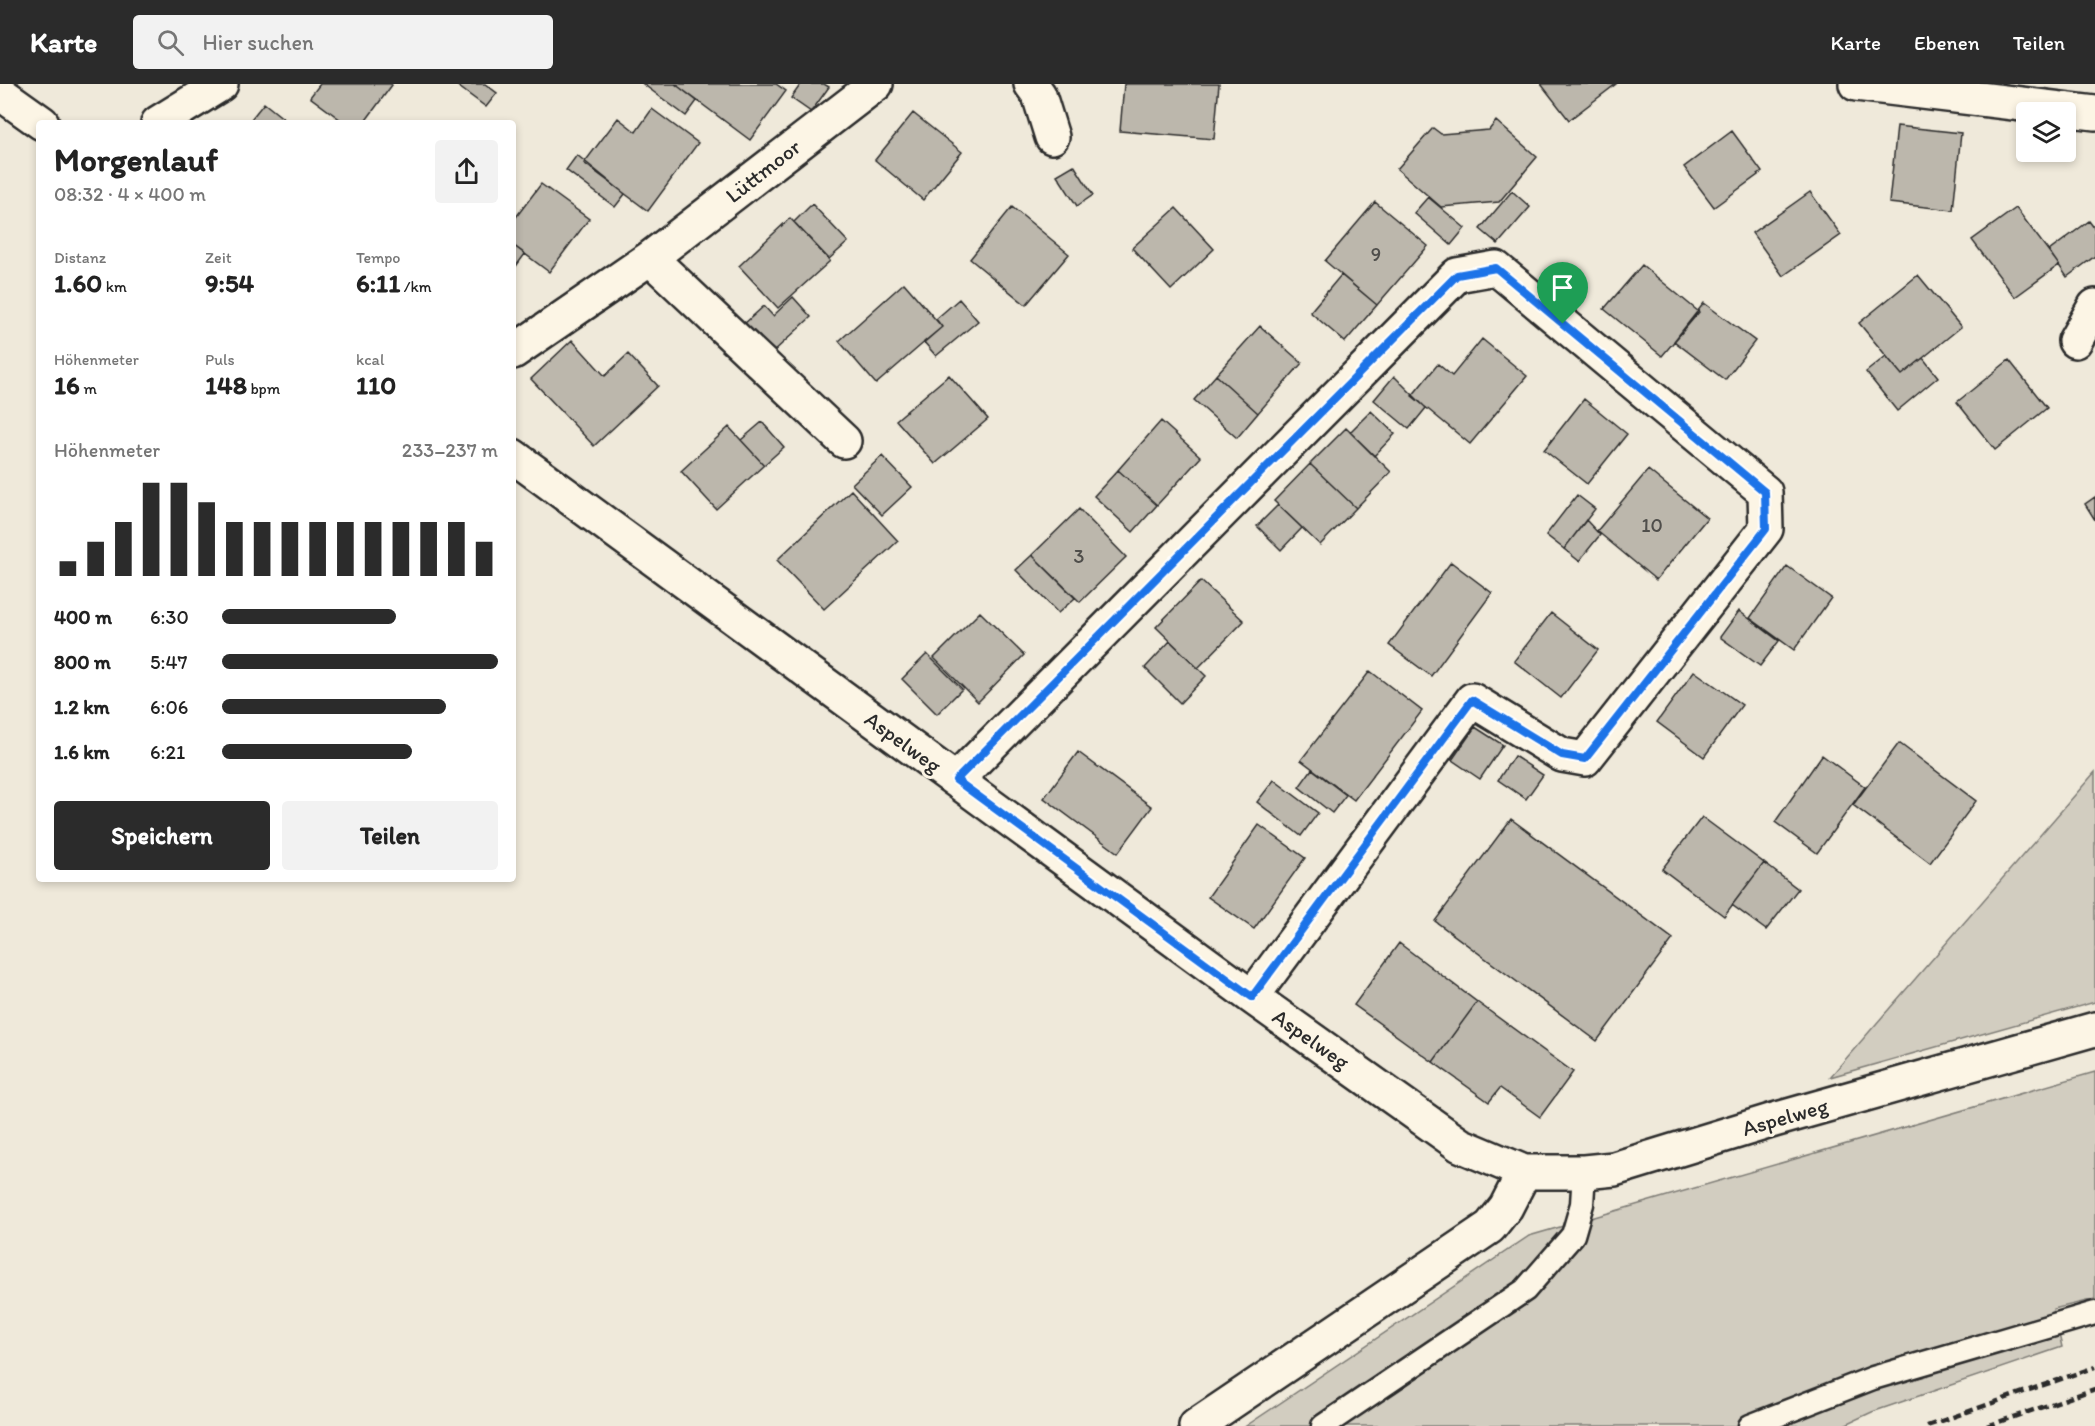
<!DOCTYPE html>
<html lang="de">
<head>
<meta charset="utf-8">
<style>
  body { margin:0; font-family:Itim,sans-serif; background:#f2f2f2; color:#222; height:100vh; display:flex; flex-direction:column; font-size:22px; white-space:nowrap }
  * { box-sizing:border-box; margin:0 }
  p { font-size:20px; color:#767676 }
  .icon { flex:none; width:33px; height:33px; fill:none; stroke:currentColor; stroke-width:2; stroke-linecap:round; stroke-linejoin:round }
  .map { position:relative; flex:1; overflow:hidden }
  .side { position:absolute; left:36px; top:36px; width:480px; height:762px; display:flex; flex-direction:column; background:#fff; border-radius:6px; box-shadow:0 3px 9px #0003 }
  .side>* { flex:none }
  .controls { position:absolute; left:2016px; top:18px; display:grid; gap:12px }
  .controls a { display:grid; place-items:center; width:60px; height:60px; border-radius:6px; background:#fff; box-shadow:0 3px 9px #0003; font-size:30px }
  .pin { position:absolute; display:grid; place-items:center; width:51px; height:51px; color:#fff; margin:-62px -26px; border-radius:50% 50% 50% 0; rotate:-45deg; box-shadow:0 0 6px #0007 }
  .pin .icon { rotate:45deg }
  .round { display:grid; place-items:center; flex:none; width:63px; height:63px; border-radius:6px; background:#f2f2f2 }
  .overview { display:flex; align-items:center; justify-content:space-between; height:102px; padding:0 18px }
  h1 { font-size:33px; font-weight:700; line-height:45px }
  .stats { display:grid; grid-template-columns:repeat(3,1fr); gap:9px; height:102px; padding:6px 18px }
  .stats div { display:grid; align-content:center }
  .stats b { font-size:26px; font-weight:700 }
  .stats small { font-size:16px; font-weight:400 }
  .stats p { font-size:16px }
  .chart { height:168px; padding:12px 18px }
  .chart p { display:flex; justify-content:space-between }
  .chart svg { width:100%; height:108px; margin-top:6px; stroke:#2b2b2b; stroke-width:6 }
  .action { display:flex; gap:12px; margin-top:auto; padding:12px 18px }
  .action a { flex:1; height:69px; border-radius:6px; background:#2b2b2b; color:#fff; font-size:24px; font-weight:700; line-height:69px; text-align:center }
  .action a+a { background:#f2f2f2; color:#222 }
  ul { padding:0 18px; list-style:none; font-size:20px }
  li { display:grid; grid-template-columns:96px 72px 1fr; align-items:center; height:45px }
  li i { height:15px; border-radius:8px; background:#2b2b2b }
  header { display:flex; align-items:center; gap:36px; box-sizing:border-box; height:84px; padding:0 30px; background:#2b2b2b; color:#fff }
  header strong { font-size:28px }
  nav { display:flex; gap:33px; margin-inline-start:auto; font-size:21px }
  .search { width:420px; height:54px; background:#f2f2f2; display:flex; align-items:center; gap:15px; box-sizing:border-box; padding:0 21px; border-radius:6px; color:#767676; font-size:22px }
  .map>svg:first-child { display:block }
  .green { fill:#d2cdc0; stroke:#7e7c76; stroke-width:1.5 }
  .building { fill:#bcb7ac; stroke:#2b2b2b; stroke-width:1.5 }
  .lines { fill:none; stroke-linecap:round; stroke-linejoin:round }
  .service-casing { stroke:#2b2b2b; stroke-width:27 }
  .minor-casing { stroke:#2b2b2b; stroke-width:38 }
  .service { stroke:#fcf5e5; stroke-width:22 }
  .minor { stroke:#fcf5e5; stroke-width:33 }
  .rail { stroke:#2b2b2b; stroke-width:4.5; stroke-dasharray:9 4.5; stroke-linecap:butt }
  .route-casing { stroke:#fff; stroke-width:12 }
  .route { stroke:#1a73e8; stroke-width:8 }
  .labels { text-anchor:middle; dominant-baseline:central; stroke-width:6; stroke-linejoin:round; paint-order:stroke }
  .number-label { font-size:20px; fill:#4f4e4b }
  .street-label { font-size:22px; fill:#2b2b2b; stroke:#fcf5e5 }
</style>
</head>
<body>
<header>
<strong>Karte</strong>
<div class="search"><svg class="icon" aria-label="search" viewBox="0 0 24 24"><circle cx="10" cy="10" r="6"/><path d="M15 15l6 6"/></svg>Hier suchen</div>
<nav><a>Karte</a><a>Ebenen</a><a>Teilen</a></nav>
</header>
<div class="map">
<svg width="2095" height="1342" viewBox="0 0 2095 1342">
  <rect width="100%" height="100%" fill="#efe9da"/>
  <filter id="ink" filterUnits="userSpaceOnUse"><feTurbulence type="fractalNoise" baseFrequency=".0167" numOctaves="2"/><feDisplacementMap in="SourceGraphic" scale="12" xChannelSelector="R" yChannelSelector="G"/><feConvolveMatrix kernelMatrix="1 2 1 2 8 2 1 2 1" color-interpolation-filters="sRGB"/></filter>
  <g filter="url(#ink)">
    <path class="green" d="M2095,688V918L1830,993Z
      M2095,988V1215L2053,1225L2062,1263L1872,1328L1842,1342H1246L1529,1152Z"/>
    <path class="building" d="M320,0H391L392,1L364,39H345L310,13Z
      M455,0H485L497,9L486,23Z
      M643,0H675L697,17L686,32Z
      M675,0H776L786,7L750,56Z
      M801,0H824L829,3L811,28L791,14Z
      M1124,0H1219L1214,55L1120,47Z
      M1541,0H1616L1569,36Z
      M264,19L289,39H248Z
      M652,25L698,59L648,127L584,79L618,34L636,48Z
      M913,29L962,68L923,116L875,76Z
      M1496,37L1537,73L1499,118L1441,123L1397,85L1433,44L1441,50L1489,46Z
      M1897,42L1961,49L1953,126L1889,119Z
      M1732,47L1762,88L1714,123L1684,83Z
      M577,71L625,110L615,123L566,86Z
      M1074,81L1093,111L1077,122L1057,91Z
      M541,100L589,135L549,188L513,161V137Z
      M1512,107L1530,123L1498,160L1480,145Z
      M1810,108L1841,151L1783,192L1752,149Z
      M1428,113L1465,144L1451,161L1414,129Z
      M1375,118L1428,162L1377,221L1325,177Z
      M812,120L848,158L829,175L794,138Z
      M1012,123L1069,170L1026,221L970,175Z
      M1176,124L1214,165L1171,206L1132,164Z
      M2016,124L2059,181L2015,213L1972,156Z
      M790,134L830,177L778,224L739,182Z
      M2089,137L2095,145V172L2067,193L2049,167Z
      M513,161L525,170L514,185H513Z
      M1642,181L1699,228L1662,272L1604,225Z
      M1341,191L1377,221L1345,258L1310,228Z
      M1918,191L1961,243L1902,291L1859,239Z
      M904,199L942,243L876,300L839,257Z
      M793,213L811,233L771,270L744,240L764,222L773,232Z
      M959,215L978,237L936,272L924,258L942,243L936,235Z
      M1704,219L1755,257L1725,296L1674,257Z
      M1260,242L1302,279L1258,329L1216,291Z
      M1482,255L1527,292L1470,360L1412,312L1438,280L1452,292Z
      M572,256L605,292L628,270L658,302L594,362L531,295Z
      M1886,272L1902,291L1923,274L1938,293L1897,327L1866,288Z
      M2009,276L2047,324L1995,366L1957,318Z
      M949,291L988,335L935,380L896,336Z
      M1216,291L1258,329L1237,354L1194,316Z
      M1394,292L1426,324L1409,345L1374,316Z
      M1584,315L1627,350L1587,400L1544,366Z
      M1371,327L1395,350L1374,372L1350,348Z
      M1161,337L1201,373L1157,421L1118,386Z
      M762,338L784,363L764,381L741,356Z
      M729,343L764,381L716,425L681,387Z
      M1346,344L1391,388L1356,424L1310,380Z
      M882,372L912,403L882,431L852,400Z
      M1310,380L1356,424L1320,461L1274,417Z
      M1118,386L1157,421L1133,448L1094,412Z
      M1648,386L1707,434L1656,496L1597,447Z
      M851,406L898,457L824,525L777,476Z
      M1577,411L1595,425L1564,465L1546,451Z
      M2095,413V436L2085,420Z
      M1278,421L1302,444L1281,466L1257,442Z
      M1079,425L1126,473L1080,518L1032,471Z
      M1586,436L1600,451L1579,477L1564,465Z
      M1032,471L1075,514L1058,529L1016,486Z
      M1451,478L1492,509L1431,592L1389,561Z
      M1787,482L1831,514L1794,566L1750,534Z
      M1201,497L1244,537L1198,584L1156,543Z
      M1739,527L1779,557L1760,582L1720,553Z
      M980,528L1024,571L978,618L934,574Z
      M1551,529L1598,566L1561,614L1514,577Z
      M1170,557L1206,592L1180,619L1145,584Z
      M927,570L962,605L937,630L902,595Z
      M1370,587L1422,627L1354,716L1301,676Z
      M1694,587L1742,621L1704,673L1657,638Z
      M1475,643L1503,661L1480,695L1452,676Z
      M1899,659L1976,717L1930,779L1853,721Z
      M1078,668L1152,723L1118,769L1044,714Z
      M1822,671L1865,703L1817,769L1775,738Z
      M1514,672L1543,691L1526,715L1498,696Z
      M1312,685L1346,711L1332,729L1299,703Z
      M1274,696L1318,729L1301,752L1257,718Z
      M1702,733L1764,779L1724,832L1662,785Z
      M1511,735L1673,855L1597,957L1435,837Z
      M1259,741L1305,774L1254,845L1208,813Z
      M1764,779L1798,805L1766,846L1732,821Z
      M1399,859L1477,918L1433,978L1354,921Z
      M1477,918L1573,988L1540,1033L1500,1004L1489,1018L1433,978Z"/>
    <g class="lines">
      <g class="service-casing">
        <path id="service" d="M1323,1342L1525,1206L1573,1151L1582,1120L1584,1088
          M1750,1342L1873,1294L2095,1229"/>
      </g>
      <g class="minor-casing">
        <path id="minor" d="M1031,0L1039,11L1052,53
          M1856,0L2095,29
          M0,9L42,39
          M158,39L221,0
          M650,174L844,357
          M2075,257L2095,222
          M513,268L650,174L876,0
          M513,372L1252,913L1460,1061L1524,1088H1584L1614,1085L1774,1036L2095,945
          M956,696L1457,191L1496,184L1765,408L1766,445L1585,675L1562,671L1472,616L1252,913
          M1196,1342L1490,1143L1506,1123L1524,1088"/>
      </g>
      <use href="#service" class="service"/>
      <use href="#minor" class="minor"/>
      <path class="rail" d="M1927,1342L2095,1283
        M1987,1342L2095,1305"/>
    </g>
  </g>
  <g class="lines" filter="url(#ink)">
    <g class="route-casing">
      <path id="route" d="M1496,184L1765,408L1766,445L1585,675L1562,671L1472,616L1252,913L956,696L1457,191Z"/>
    </g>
    <use href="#route" class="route"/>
  </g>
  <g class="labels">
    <g class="number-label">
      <text x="1376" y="170">9</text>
      <text x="1652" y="441">10</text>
      <text x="1079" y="472">3</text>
    </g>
    <g class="street-label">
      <text transform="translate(763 87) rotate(-38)">Lüttmoor</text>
      <text transform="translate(903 658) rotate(36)">Aspelweg</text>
      <text transform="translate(1311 955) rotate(35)">Aspelweg</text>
      <text transform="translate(1785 1033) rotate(-16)">Aspelweg</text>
    </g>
  </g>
</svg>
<div class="controls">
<a><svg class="icon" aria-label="layers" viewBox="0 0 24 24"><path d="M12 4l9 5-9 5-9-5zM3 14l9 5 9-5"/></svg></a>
</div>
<div class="pin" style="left:1563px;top:240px;background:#1e9e55"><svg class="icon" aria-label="arrive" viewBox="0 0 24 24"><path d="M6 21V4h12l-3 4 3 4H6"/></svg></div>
<section class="side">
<div class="overview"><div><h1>Morgenlauf</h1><p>08:32 · 4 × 400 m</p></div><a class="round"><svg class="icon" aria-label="share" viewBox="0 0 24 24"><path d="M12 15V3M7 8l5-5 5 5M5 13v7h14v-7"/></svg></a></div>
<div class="stats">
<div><p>Distanz</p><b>1.60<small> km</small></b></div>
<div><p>Zeit</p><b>9:54</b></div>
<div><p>Tempo</p><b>6:11<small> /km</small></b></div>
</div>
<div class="stats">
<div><p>Höhenmeter</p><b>16<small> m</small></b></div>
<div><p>Puls</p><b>148<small> bpm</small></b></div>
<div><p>kcal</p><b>110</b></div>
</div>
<div class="chart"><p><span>Höhenmeter</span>233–237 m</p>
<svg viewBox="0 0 160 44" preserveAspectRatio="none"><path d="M5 44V38M15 44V30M25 44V22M35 44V6M45 44V6M55 44V14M65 44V22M75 44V22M85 44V22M95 44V22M105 44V22M115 44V22M125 44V22M135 44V22M145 44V22M155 44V30"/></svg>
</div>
<ul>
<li><b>400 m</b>6:30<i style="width:63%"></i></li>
<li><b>800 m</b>5:47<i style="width:100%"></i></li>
<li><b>1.2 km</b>6:06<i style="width:81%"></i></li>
<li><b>1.6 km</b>6:21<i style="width:69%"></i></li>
</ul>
<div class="action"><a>Speichern</a><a>Teilen</a></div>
</section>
</div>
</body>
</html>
